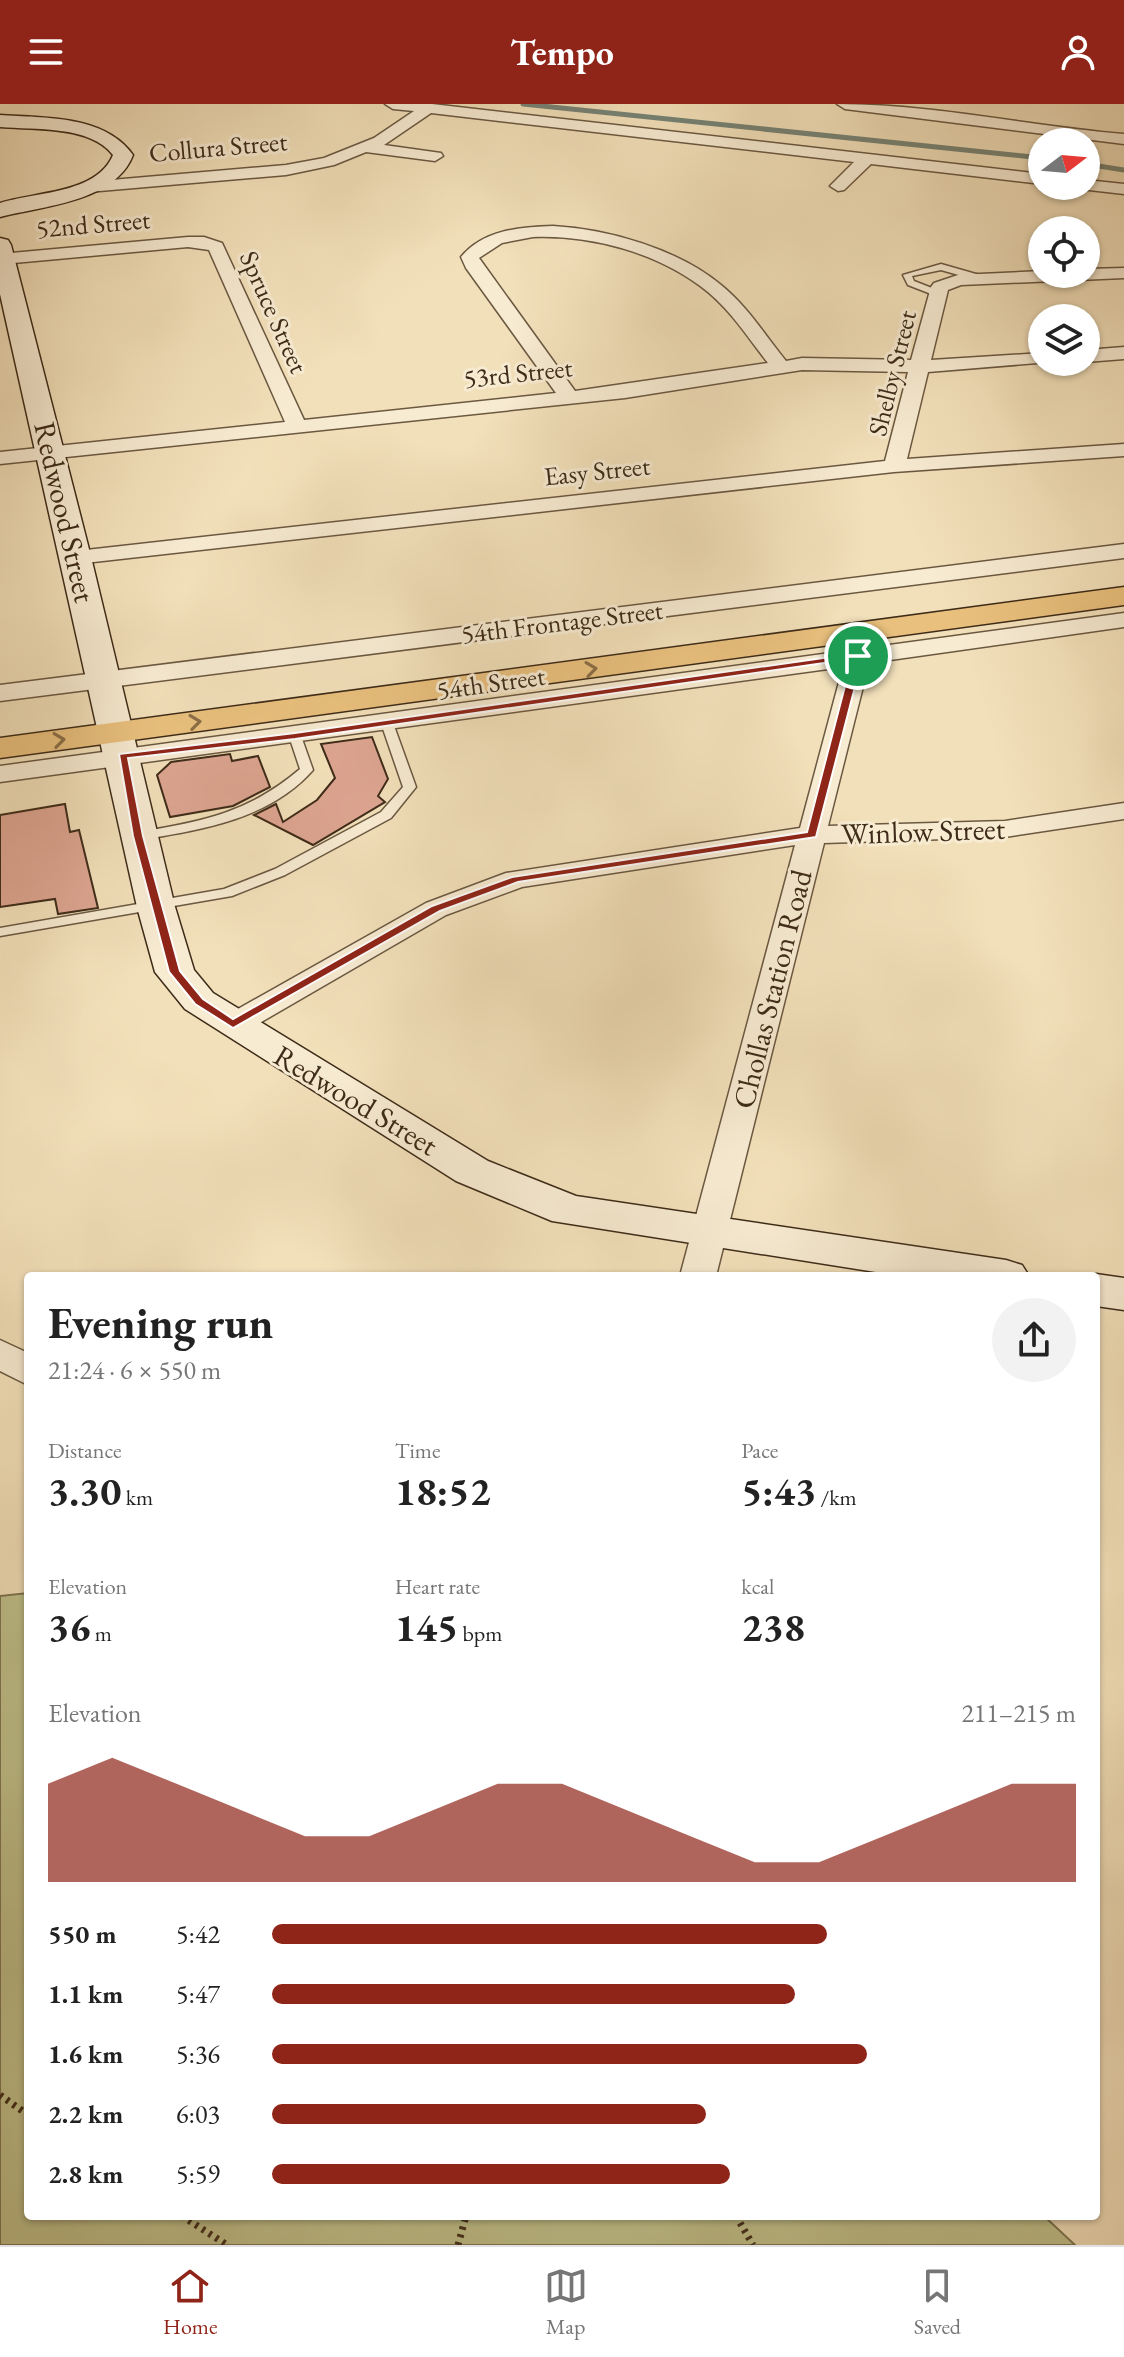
<!DOCTYPE html>
<html lang="en">
<head>
<meta charset="utf-8">
<style>
  body { margin:0; font-family:"EB Garamond",serif; background:#f2f2f2; color:#222; height:100vh; display:flex; flex-direction:column; font-size:30px; white-space:nowrap }
  * { box-sizing:border-box; margin:0 }
  p { font-size:26px; color:#767676 }
  .icon { flex:none; width:44px; height:44px; fill:none; stroke:currentColor; stroke-width:2; stroke-linecap:round; stroke-linejoin:round }
  .map { position:relative; flex:1; overflow:hidden }
  .panel { position:absolute; left:24px; top:1168px; width:1076px; height:948px; display:flex; flex-direction:column; background:#fff; border-radius:8px; box-shadow:0 2px 6px #0004 }
  .panel>* { flex:none }
  .needle { width:52px; rotate:74deg }
  .controls { position:absolute; left:1028px; top:24px; display:grid; gap:16px }
  .controls a { display:grid; place-items:center; width:72px; height:72px; border-radius:50%; background:#fff; box-shadow:0 2px 6px #0004; font-size:40px }
  .pin { position:absolute; display:grid; place-items:center; width:68px; height:68px; color:#fff; margin:-34px; border:4px solid #fff; border-radius:50%; box-shadow:0 2px 8px #0007 }
  .round { display:grid; place-items:center; flex:none; width:84px; height:84px; border-radius:42px; background:#f2f2f2 }
  .overview { display:flex; align-items:center; justify-content:space-between; height:136px; padding:0 24px }
  h1 { font-size:44px; font-weight:700; line-height:60px }
  .stats { display:grid; grid-template-columns:repeat(3,1fr); gap:12px; height:136px; padding:8px 24px }
  .stats div { display:grid; align-content:center }
  .stats b { font-size:40px; font-weight:700 }
  .stats small { font-size:22px; font-weight:400 }
  .stats p { font-size:22px }
  .chart { height:224px; padding:16px 24px }
  .chart p { display:flex; justify-content:space-between }
  .chart svg { width:100%; height:144px; margin-top:8px; fill:#8f2418; opacity:.7 }
  ul { padding:0 24px; list-style:none; font-size:26px }
  li { display:grid; grid-template-columns:128px 96px 1fr; align-items:center; height:60px }
  li i { height:20px; border-radius:10px; background:#8f2418 }
  header { display:flex; justify-content:space-between; align-items:center; height:104px; padding:0 24px; background:#8f2418; color:#fff; font-size:36px; font-weight:700 }
  .menu { display:flex; justify-content:space-around; align-items:center; height:112px; border-top:2px solid #e0e0e0; background:#fff; font-size:22px; color:#767676 }
  .menu a { display:grid; justify-items:center; gap:4px }
  .menu .on { color:#8f2418 }
  .map>svg:first-child { display:block }
  .green { fill:#bfc18c; stroke:#7e7652; stroke-width:2 }
  .lines { fill:none; stroke-linecap:round; stroke-linejoin:round }
  .stream { stroke:#768375; stroke-width:5 }
  .building { fill:#dda591; stroke:#3e2b19; stroke-width:2 }
  .lane-casing { stroke:#6b5841; stroke-width:3 }
  .street-casing { stroke:#6b5841; stroke-width:3 }
  .secondary-casing { stroke:#3e2b19; stroke-width:3 }
  .primary-casing { stroke:#3e2b19; stroke-width:3 }
  .path { stroke:#3e2b19; stroke-width:7; stroke-dasharray:3 5; stroke-linecap:butt }
  .lane { fill:#f7ebd2; fill-rule:evenodd }
  .street { fill:#f7ebd2; fill-rule:evenodd }
  .secondary { fill:#f7ebd2; fill-rule:evenodd }
  .primary { fill:#e9c07d; fill-rule:evenodd }
  .oneway { stroke:#8b6e46 }
  .route { fill:#8f2418; stroke:#fff; stroke-width:2; fill-rule:evenodd }
  .labels { text-anchor:middle; dominant-baseline:central; stroke-width:6; stroke-linejoin:round; paint-order:stroke }
  .far-street-label { font-size:26px; fill:#3e2b19; stroke:#f7ebd2 }
  .street-label { font-size:30px; fill:#3e2b19; stroke:#f7ebd2 }
</style>
</head>
<body>
<header><svg class="icon" aria-label="menu" viewBox="0 0 24 24"><path d="M4 6h16M4 12h16M4 18h16"/></svg>Tempo<svg class="icon" aria-label="person" viewBox="0 0 24 24"><circle cx="12" cy="8" r="4"/><path d="M4 21q1-7 8-7t8 7"/></svg></header>
<div class="map">
<svg width="1124" height="2141" viewBox="0 0 1124 2141">
  <rect width="100%" height="100%" fill="#f2e0ba"/>
  <filter id="stains"><feTurbulence type="fractalNoise" baseFrequency=".0025" numOctaves="4"/><feColorMatrix values="0 0 0 0 .2 0 0 0 0 .09 0 0 0 0 .02 0 0 0 .5 -.17"/></filter>
  <radialGradient id="worn" r=".72"><stop offset=".6" stop-color="#630" stop-opacity="0"/><stop offset="1" stop-color="#630" stop-opacity=".3"/></radialGradient>
  <path class="green" d="M28,1489V2112H1044L1075,2141H0V1492Z"/>
  <g class="lines">
    <path class="stream" d="M523,0L1042,54
      M1086,60L1124,66"/>
  </g>
  <path class="building" d="M372,633L388,675L378,692L385,698L313,741L254,711L276,700L283,718L317,696L335,674L321,640Z
    M230,650L232,657L258,652L270,683L233,702L170,713L157,671L171,658Z
    M65,700L70,728L79,726L98,804L58,810L55,795L0,803V711Z"/>
  <g class="lines">
    <g class="lane-casing">
      <path id="lane" d="M941,160L983,172L984,174L980,177L941,166L912,172L914,177L942,188L943,190L939,193L908,181L903,171Z
        M387,615L393,619L416,683L391,714L285,771L232,792L0,832V824L224,785L275,765L381,708L403,683L381,619Z
        M295,628L301,632L313,666C269,716 200,726 138,736L131,732L138,728C202,718 250,708 300,665L289,632Z"/>
    </g>
    <g class="street-casing">
      <path id="street" d="M385,0H432L1042,70V80L871,60L844,86L838,87L830,82L854,58L431,9L384,41L441,49L443,52L435,57L366,48L334,61L286,71L88,88L80,83L88,78L286,61L324,54L374,34L414,7L393,5Z
        M837,0C934,0 1028,22 1124,30V40L845,5Z
        M1086,76L1124,80V90L1080,85L1078,82H1086Z
        M553,122C608,125 678,145 721,181C747,202 765,231 786,257L802,254L911,256L931,183L934,179L958,171L1042,167V170H1086V165L1124,164V174L961,181L948,186L931,256L1042,249V258H1050L928,268L907,355L1124,340V352L894,368L76,460L68,458L64,453L68,448L885,357L908,268L802,266L625,294L0,360V348L285,318L209,146L188,143L3,160H0V150L188,133H204L222,139L304,316L556,289L466,164L461,153C483,126 520,123 553,122ZM533,133C593,131 660,149 708,188C732,208 749,235 768,259L575,287L479,154L502,139Z
        M1124,243V255L1086,258V246Z
        M1124,440V454L0,597V581Z
        M1124,509V523L869,559L828,722L1005,717L1124,699V715L1005,733L824,739L716,1172H680L795,741L522,783L446,811L244,928L233,930L222,928L217,921L222,914L426,799L506,769L800,724L843,563L0,678V662Z
        M0,1236L28,1249V1281L0,1267Z"/>
    </g>
    <g class="secondary-casing">
      <path id="secondary" d="M0,11C45,14 105,11 133,51C115,98 43,102 0,113V99C34,88 97,90 113,51C90,21 34,26 0,23Z
        M0,134L8,136L11,141L91,453L175,803L194,866L213,889L488,1057L576,1092L1006,1156L1022,1161L1029,1172H901L552,1117L456,1077L185,905L155,868L137,803L0,190Z
        M1096,1170L1124,1174V1206L1096,1202V1172H1088Z"/>
    </g>
    <g class="primary-casing">
      <path id="primary" d="M1124,483V501L0,654V634Z"/>
    </g>
    <path class="path" d="M0,1991L28,2011
      M182,2112L227,2141
      M736,2112L753,2141
      M458,2141L466,2112"/>
    <use href="#lane" class="lane"/>
    <use href="#street" class="street"/>
    <use href="#secondary" class="secondary"/>
    <use href="#primary" class="primary"/>
  </g>
  <defs><path id="oneway-chevron" d="M-2-3.5L2.5 0L-2 3.5" fill="none" stroke-width="1.6" stroke-linecap="round" stroke-linejoin="round" transform="scale(2)"/></defs>
  <g class="oneway">
    <use href="#oneway-chevron" transform="translate(591 565) rotate(-8)"/>
    <use href="#oneway-chevron" transform="translate(195 618) rotate(-7)"/>
    <use href="#oneway-chevron" transform="translate(59 636) rotate(-7)"/>
  </g>
  <path class="route" d="M858,549L863,552L816,733L518,778L440,807L233,924L195,900L169,868L133,732L119,650L295,629ZM852,555L807,728L512,773L432,802L233,915L203,895L180,867L143,732L128,654L295,635Z"/>
  <g class="labels">
    <g class="far-street-label">
      <text transform="translate(218 43) rotate(-5)">Collura Street</text>
      <text transform="translate(93 120) rotate(-5)">52nd Street</text>
      <text transform="translate(274 208) rotate(66)">Spruce Street</text>
      <text transform="translate(518 269) rotate(-6)">53rd Street</text>
      <text transform="translate(892 269) rotate(-76)">Shelby Street</text>
      <text transform="translate(597 367) rotate(-6)">Easy Street</text>
      <text transform="translate(562 518) rotate(-7)">54th Frontage Street</text>
      <text transform="translate(491 579) rotate(-8)">54th Street</text>
    </g>
    <g class="street-label">
      <text transform="translate(65 408) rotate(77)">Redwood Street</text>
      <text transform="translate(923 727) rotate(-2)">Winlow Street</text>
      <text transform="translate(772 885) rotate(-76)">Chollas Station Road</text>
      <text transform="translate(356 996) rotate(31)">Redwood Street</text>
    </g>
  </g>
  <rect width="100%" height="100%" filter="url(#stains)"/>
  <rect width="100%" height="100%" fill="url(#worn)"/>
</svg>
<div class="controls">
<a><svg class="needle" viewBox="-14 -14 28 28"><path d="M0-13l5 13h-10z" fill="#e53935"/><path d="M0 13l5-13h-10z" fill="#767676"/></svg></a>
<a><svg class="icon" aria-label="locate" viewBox="0 0 24 24"><circle cx="12" cy="12" r="6"/><path d="M12 2v4M12 18v4M2 12h4M18 12h4"/></svg></a>
<a><svg class="icon" aria-label="layers" viewBox="0 0 24 24"><path d="M12 4l9 5-9 5-9-5zM3 14l9 5 9-5"/></svg></a>
</div>
<div class="pin" style="left:858px;top:552px;background:#1e9e55"><svg class="icon" aria-label="arrive" viewBox="0 0 24 24"><path d="M6 21V4h12l-3 4 3 4H6"/></svg></div>
<section class="panel">
<div class="overview"><div><h1>Evening run</h1><p>21:24 · 6 × 550 m</p></div><a class="round"><svg class="icon" aria-label="share" viewBox="0 0 24 24"><path d="M12 15V3M7 8l5-5 5 5M5 13v7h14v-7"/></svg></a></div>
<div class="stats">
<div><p>Distance</p><b>3.30<small> km</small></b></div>
<div><p>Time</p><b>18:52</b></div>
<div><p>Pace</p><b>5:43<small> /km</small></b></div>
</div>
<div class="stats">
<div><p>Elevation</p><b>36<small> m</small></b></div>
<div><p>Heart rate</p><b>145<small> bpm</small></b></div>
<div><p>kcal</p><b>238</b></div>
</div>
<div class="chart"><p><span>Elevation</span>211–215 m</p>
<svg viewBox="0 0 160 44" preserveAspectRatio="none"><path d="M0 44V14L10 6L20 14L30 22L40 30L50 30L60 22L70 14L80 14L90 22L100 30L110 38L120 38L130 30L140 22L150 14L160 14V44z"/></svg>
</div>
<ul>
<li><b>550 m</b>5:42<i style="width:69%"></i></li>
<li><b>1.1 km</b>5:47<i style="width:65%"></i></li>
<li><b>1.6 km</b>5:36<i style="width:74%"></i></li>
<li><b>2.2 km</b>6:03<i style="width:54%"></i></li>
<li><b>2.8 km</b>5:59<i style="width:57%"></i></li>
</ul>
</section>
</div>
<nav class="menu">
<a class="on"><svg class="icon" aria-label="home" viewBox="0 0 24 24"><path d="M3 11l9-7 9 7M6 9v11h12V9"/></svg>Home</a>
<a><svg class="icon" aria-label="map" viewBox="0 0 24 24"><path d="M3 6l6-2 6 2 6-2v14l-6 2-6-2-6 2zM9 4v14M15 6v14"/></svg>Map</a>
<a><svg class="icon" aria-label="saved" viewBox="0 0 24 24"><path d="M7 4h10v16l-5-4-5 4z"/></svg>Saved</a>
</nav>
</body>
</html>
